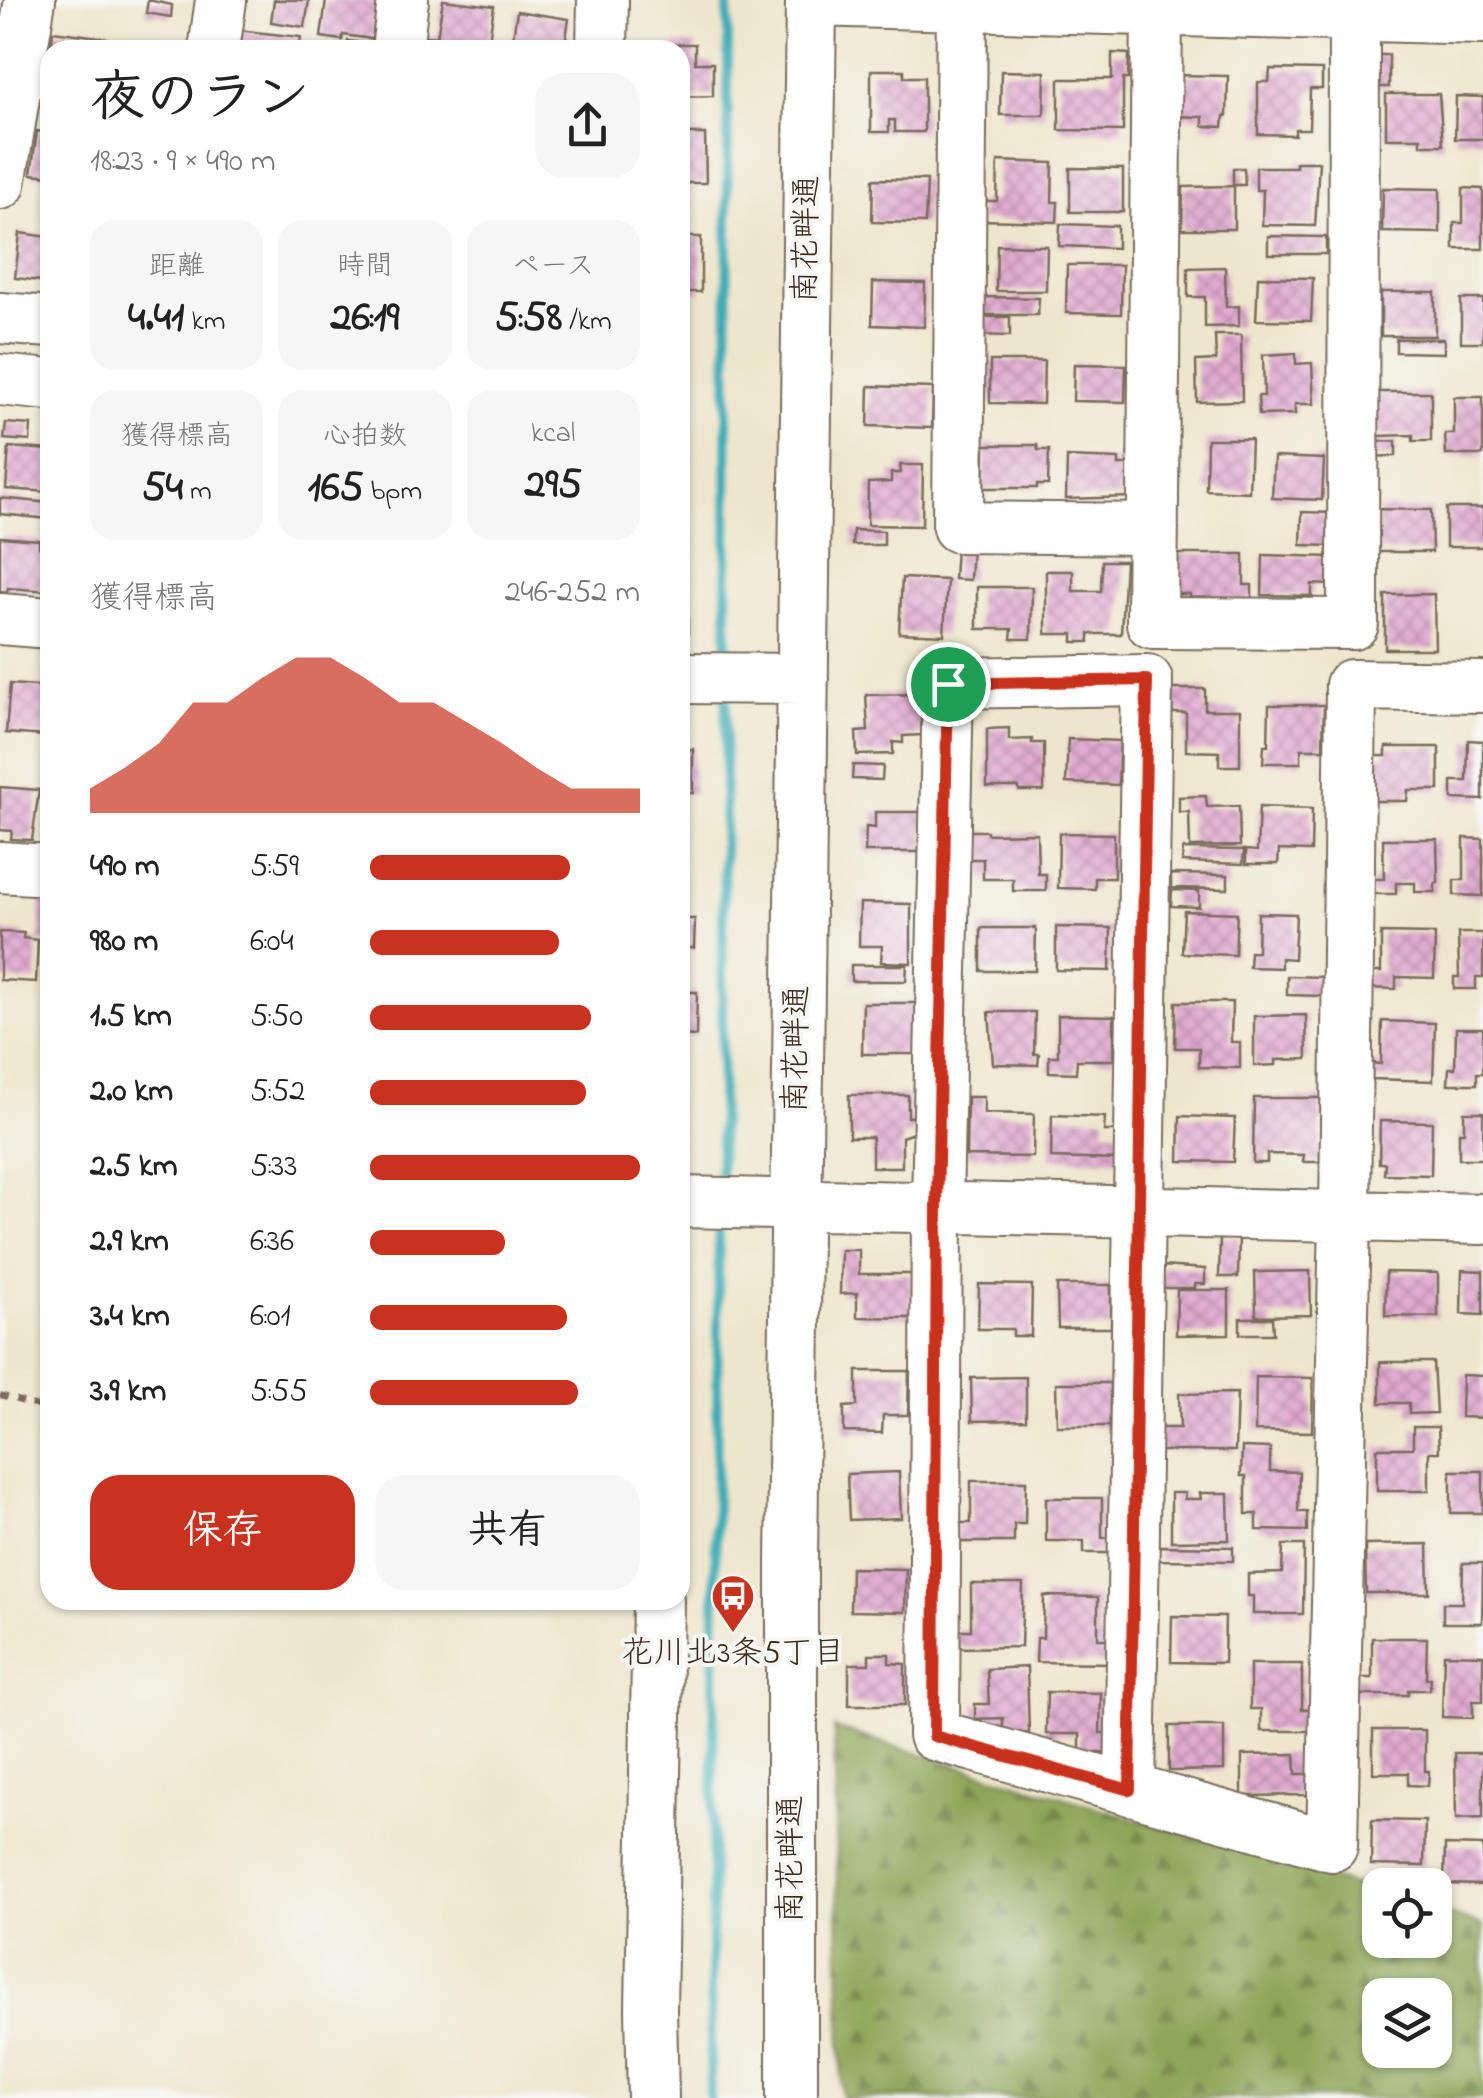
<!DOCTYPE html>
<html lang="ja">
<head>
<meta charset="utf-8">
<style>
  body { margin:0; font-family:"Indie Flower","Klee One",sans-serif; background:#f6f6f6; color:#222; height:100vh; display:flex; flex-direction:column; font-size:38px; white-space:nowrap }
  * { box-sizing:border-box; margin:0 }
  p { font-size:32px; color:#767676 }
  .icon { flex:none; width:55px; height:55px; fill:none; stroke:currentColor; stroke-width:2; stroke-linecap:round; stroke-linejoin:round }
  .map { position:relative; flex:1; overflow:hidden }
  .side { position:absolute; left:40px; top:40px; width:650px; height:1570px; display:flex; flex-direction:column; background:#fff; border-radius:30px; box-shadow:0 2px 8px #0004 }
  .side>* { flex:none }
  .tools { position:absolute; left:1362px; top:1868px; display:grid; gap:20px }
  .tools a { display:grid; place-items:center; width:90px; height:90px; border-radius:20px; background:#fff; box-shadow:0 2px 8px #0004; font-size:50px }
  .pin { position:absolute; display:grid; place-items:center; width:85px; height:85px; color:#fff; margin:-42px; border:5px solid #fff; border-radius:50%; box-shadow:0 2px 10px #0007 }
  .round { display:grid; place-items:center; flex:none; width:105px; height:105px; border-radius:30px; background:#f6f6f6 }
  .head { display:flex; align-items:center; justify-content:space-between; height:170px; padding:0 50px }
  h1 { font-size:55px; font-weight:800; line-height:75px }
  .metrics { display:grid; grid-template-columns:repeat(3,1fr); gap:15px; height:170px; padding:10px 50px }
  .metrics div { display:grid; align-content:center; border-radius:25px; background:#f6f6f6; text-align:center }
  .metrics b { font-size:42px; font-weight:800 }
  .metrics small { font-size:28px; font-weight:400 }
  .metrics p { font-size:28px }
  .chart { height:280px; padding:20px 50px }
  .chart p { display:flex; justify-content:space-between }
  .chart svg { width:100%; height:180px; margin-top:10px; fill:#c8321e; opacity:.7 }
  .cta { display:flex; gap:20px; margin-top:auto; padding:20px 50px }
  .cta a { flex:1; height:115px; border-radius:30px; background:#c8321e; color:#fff; font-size:40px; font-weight:800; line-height:115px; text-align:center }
  .cta a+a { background:#f6f6f6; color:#222 }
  ul { padding:0 50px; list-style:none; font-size:32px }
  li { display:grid; grid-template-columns:160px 120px 1fr; align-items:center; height:75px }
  li i { height:25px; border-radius:12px; background:#c8321e }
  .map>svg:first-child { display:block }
  .forest { fill:url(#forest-firs); stroke:#64683b; stroke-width:2.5; fill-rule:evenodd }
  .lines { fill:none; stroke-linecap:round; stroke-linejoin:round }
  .stream { stroke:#3cadb7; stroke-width:10 }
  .building { fill:url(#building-cross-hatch) }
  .minor-casing { stroke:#7a6c5b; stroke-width:54 }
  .path { stroke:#7a6c5b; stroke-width:6; stroke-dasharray:8 8; stroke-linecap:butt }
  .minor { stroke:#fff; stroke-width:50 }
  .route-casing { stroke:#fff; stroke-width:20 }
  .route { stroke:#c8321e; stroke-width:12 }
  .labels { text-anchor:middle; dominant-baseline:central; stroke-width:8; stroke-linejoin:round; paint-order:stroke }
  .street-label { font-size:32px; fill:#3b2a1e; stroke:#f6f6f2 }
  .poi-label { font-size:32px; fill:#3b2a1e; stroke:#f6f6f2 }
</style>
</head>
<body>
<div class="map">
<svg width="1483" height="2098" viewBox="0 0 1483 2098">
  <defs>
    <pattern id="forest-firs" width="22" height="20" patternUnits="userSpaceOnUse" patternTransform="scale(2.5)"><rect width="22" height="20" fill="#8ea658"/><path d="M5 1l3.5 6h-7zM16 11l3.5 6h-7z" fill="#758748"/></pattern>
    <pattern id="building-cross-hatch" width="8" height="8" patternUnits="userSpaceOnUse" patternTransform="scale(2.5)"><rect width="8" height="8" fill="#e2acd2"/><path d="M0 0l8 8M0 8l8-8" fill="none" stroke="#b88caa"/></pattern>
  </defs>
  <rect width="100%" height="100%" fill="#f6f6f2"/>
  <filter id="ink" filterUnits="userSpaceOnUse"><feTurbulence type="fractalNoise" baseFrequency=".01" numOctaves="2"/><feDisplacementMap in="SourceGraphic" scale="20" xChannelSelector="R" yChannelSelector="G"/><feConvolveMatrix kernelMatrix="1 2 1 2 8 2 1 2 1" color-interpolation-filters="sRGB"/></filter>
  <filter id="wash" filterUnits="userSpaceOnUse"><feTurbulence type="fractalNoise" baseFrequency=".0048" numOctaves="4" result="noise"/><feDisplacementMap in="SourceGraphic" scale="40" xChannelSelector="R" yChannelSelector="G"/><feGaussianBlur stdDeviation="2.25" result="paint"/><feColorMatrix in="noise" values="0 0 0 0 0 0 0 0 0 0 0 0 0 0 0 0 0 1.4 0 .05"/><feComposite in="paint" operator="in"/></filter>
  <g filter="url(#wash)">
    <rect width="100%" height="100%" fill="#eee6cc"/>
    <path class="forest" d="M834,1728L1380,1893V1940H1435V1910L1483,1925V2098H842ZM1380,1995H1435V2050H1380Z"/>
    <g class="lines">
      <path class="stream" d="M727,664L728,0
        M720,1189L726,691
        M710,2098L719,1216"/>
    </g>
    <g id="blocks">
      <path class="building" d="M148,0L172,5L171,17L146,13Z
        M274,0H309L305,27L271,22Z
        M326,0H378L372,39L343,35L342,40L321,37Z
        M443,0L494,6L488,48L424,50L426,36L437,37Z
        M517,11L569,19L564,50H511Z
        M237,30L301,37L299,50L235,47Z
        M53,31L107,38L105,50H51Z
        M348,41L380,45L379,50H347Z
        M675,44H695V63H713V96L680,97V50H675Z
        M1112,53L1129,54L1128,79H1123V131L1059,130V79H1112Z
        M1371,55H1389V87H1371Z
        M1270,69L1322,70V89H1310L1309,129H1295V135L1258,134V82H1269Z
        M871,70H904V77H924V132H895V120H889V132H871Z
        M1001,71L1045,72L1044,115H1000Z
        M1176,75L1228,76L1227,116H1224L1223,127L1203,126V117L1175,116Z
        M1386,94H1439L1443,145H1421V138H1386Z
        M1456,96L1483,97V139H1455Z
        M37,131L50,133V176L31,174Z
        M680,134H705L706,183H680Z
        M998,161L1053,163L1052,202H1058L1057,222L980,220V201H997Z
        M1296,162H1319L1315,226L1262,225L1263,190H1256V167H1296Z
        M1070,168L1123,169V212H1070Z
        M1233,168H1244L1245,185H1233Z
        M873,179L927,180L925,223L872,222Z
        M1234,186V229H1182L1183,187Z
        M1383,188L1440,189V233L1382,232Z
        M1463,188L1483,189V249H1454V223H1463Z
        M1060,224L1117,226V248L1059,246Z
        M20,233L50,237V282L15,278Z
        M1268,236L1326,237V254H1268Z
        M680,237H701V292H680Z
        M997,245L1047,246L1046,291H996Z
        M1067,265H1122L1121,314L1066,313Z
        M1225,267L1226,307L1239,306V326L1205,327V297H1188V268Z
        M1258,277L1313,278L1311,321L1256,320Z
        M873,282L925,283L924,327L872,325Z
        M1381,292H1435V336H1381Z
        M979,297L1039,298L1038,315H979Z
        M1461,299H1483V342H1461Z
        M976,317H1010V336L976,335Z
        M1215,335H1241L1242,401L1197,402L1196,361L1216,360Z
        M1396,339H1444V353L1396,352Z
        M1296,353V364L1312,363L1314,404H1295V414L1259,415L1258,396H1264L1263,355Z
        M990,361H1044L1043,404L990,403Z
        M1074,364L1126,365L1125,402L1073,401Z
        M869,386L933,388L932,428L868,426Z
        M1376,392H1431V441H1413V435L1377,436Z
        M1454,397H1483V455H1446L1445,434H1454Z
        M6,423L31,425L30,441L4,439Z
        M1207,439H1251L1249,492L1206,490Z
        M1396,441V456L1364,457V442Z
        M985,445H1037L1038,450H1049L1048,485H1037V488H984Z
        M9,447L50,450V492L6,489Z
        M1067,457L1119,459V465H1132L1131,497L1066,499Z
        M1274,457L1324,459L1322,500L1272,498Z
        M900,465H923L922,526L867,525L868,483L891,482V473H901Z
        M0,498L50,503V519L0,514Z
        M1446,508H1483V547H1446Z
        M1378,509L1431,510L1432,552H1378Z
        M1302,512L1333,513L1332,546L1301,545Z
        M853,530L884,531V545H852Z
        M0,537L39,540V547L50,548L49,591L8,588L7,592L0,591Z
        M956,547H972L970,580L954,579Z
        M1174,554H1244V585H1252V602H1190V594H1174Z
        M1263,555L1330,557V585L1312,584V596L1262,595Z
        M1102,561H1125L1121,634H1089V642H1073V634H1046V571H1073V591H1101Z
        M902,578L947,580L944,635L899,633Z
        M977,587H1032L1031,639H1011L1012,629H977Z
        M680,588H688V635H680Z
        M1434,594L1435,649H1385V595Z
        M10,684L49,687L45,736L6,733Z
        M1172,689H1205V710H1240V766H1219V752L1186,751V713H1172Z
        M920,694L922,735L903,736V743L893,742V754L857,755L856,732L868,731L866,695Z
        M1269,705H1324L1323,749H1301V763H1263L1264,745H1268Z
        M1009,728V740L1032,739V743H1044V791H1019V787H987V729Z
        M1068,739L1120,741L1118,785L1066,783Z
        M1468,740L1483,741V800L1452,799V781H1467Z
        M1386,747H1439V790H1408L1407,801H1373V756H1386Z
        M680,749H693V793H680Z
        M853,765L883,766L882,780L852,779Z
        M0,787L39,790L32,840L11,839L12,831L0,830Z
        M1206,796L1207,807L1239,806L1240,846L1190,847L1189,812H1179V797Z
        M1259,807L1312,809L1311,851L1279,850L1278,864H1246V850L1257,851Z
        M875,812H925L924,852H865L866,827L875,828Z
        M967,831H987V834L1037,833L1038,874H1046V891H1013V879H983V859H968Z
        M1059,833L1114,834V878H1095V889L1058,888Z
        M1464,838L1483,839V896L1454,895V880H1464Z
        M1383,839H1437L1438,883H1435V892H1415V883H1396V894H1371L1372,879H1384Z
        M1183,849L1244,850L1243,864L1182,862Z
        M1171,874L1228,875V889L1171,888Z
        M1172,890L1199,891V907L1171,906Z
        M41,891L50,892V941L40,940Z
        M860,903L911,904V963L881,962L882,946H859Z
        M1184,911L1237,913L1235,955L1182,953Z
        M1258,913L1296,914L1294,959L1281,958V968L1249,967L1250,952H1257Z
        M680,919H695L694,948H680Z
        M1056,927L1111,928L1110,971L1056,970Z
        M981,928H1036L1035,971H981Z
        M0,932L24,933L23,938L38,940L36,982L0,980Z
        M1381,933L1435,934L1434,978L1396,977V989L1365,988V972H1381Z
        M1458,933H1483V977H1476V989H1454V977H1459Z
        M851,965H907L906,981H851Z
        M1287,976L1324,977L1323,996L1287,995Z
        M680,992H697L696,1036L680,1035Z
        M1176,1002H1232L1231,1042H1240V1068L1199,1067V1048H1175Z
        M863,1003H917V1054H862Z
        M989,1012H1035L1034,1054H1039L1038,1065L993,1064Z
        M1058,1015L1114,1016V1060H1077L1076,1073L1049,1072V1056H1058Z
        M1306,1015L1307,1059L1276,1060V1065L1254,1066V1016Z
        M1382,1021L1435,1023L1433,1081L1372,1079V1063L1381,1064Z
        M1456,1028H1483V1073H1477V1084H1448L1449,1068H1455Z
        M849,1095H908V1117L917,1116L916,1132L902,1137V1167H872V1137H849Z
        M967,1097H984V1113L1034,1114L1033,1157L966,1156Z
        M1254,1098H1321L1320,1162H1303L1304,1155L1267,1154V1163H1253Z
        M1464,1112H1483V1159H1459V1132H1464Z
        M1052,1115L1105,1117L1104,1131H1120L1119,1160L1051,1158Z
        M1180,1116L1235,1118L1233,1162L1179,1161Z
        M1380,1121L1432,1122L1431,1175L1384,1174L1385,1163H1379Z
        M1220,1237H1239L1238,1277H1219Z
        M841,1250H859V1274H912V1318L857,1317V1293L840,1294Z
        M1161,1266L1205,1269V1284H1195V1288H1161Z
        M1462,1270L1483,1271V1315L1461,1314Z
        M1310,1271L1311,1315L1256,1316L1255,1272Z
        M1386,1272L1438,1273V1317L1385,1316Z
        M979,1284L1032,1285L1031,1336H1013V1329H978Z
        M1057,1285H1111V1328H1058Z
        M1177,1290H1229V1334L1176,1335Z
        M1240,1318H1272L1273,1334H1240Z
        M1380,1362H1433L1436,1413L1409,1414V1403H1380Z
        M857,1371H909L908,1415H883L882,1433L844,1432V1407L857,1406Z
        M1462,1375L1483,1376V1418L1461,1417Z
        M1026,1377V1420L972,1421L971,1378Z
        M1256,1377L1313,1378L1312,1432L1255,1431Z
        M1056,1383H1110V1426H1057Z
        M1237,1393L1235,1451H1158V1428H1180L1179,1394Z
        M1413,1427H1438L1439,1452H1429V1491H1377V1448H1413Z
        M1242,1447L1270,1448V1471L1299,1472L1298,1512H1307V1531L1257,1530V1514H1246V1476H1241Z
        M1451,1471H1483V1513H1451Z
        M899,1472L901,1518L849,1520L847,1474Z
        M971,1481H1026L1025,1524H1014V1542H956V1523H971Z
        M1171,1493H1185L1184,1499H1201L1200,1493H1228L1229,1540L1171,1541Z
        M1046,1498H1102V1538L1115,1537V1553H1084V1541H1046Z
        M1428,1544L1429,1593H1366L1365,1545Z
        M1283,1545H1304L1303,1614H1253V1596H1248V1574L1282,1573Z
        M1158,1546L1233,1547V1561L1158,1560Z
        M1463,1563H1483L1482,1623H1443V1603H1462Z
        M851,1568L906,1569L905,1612L850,1611Z
        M971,1584H1023L1021,1647L955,1648V1630H971Z
        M1044,1596L1098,1597V1639H1112V1663L1036,1662L1037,1638H1043Z
        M1172,1616L1225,1617L1224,1663L1171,1662Z
        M1372,1638H1427L1426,1678H1431L1430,1690H1408V1695H1353V1678H1372Z
        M869,1654H889V1663L905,1664V1705H849V1664H869Z
        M1444,1654L1483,1655V1701H1473V1718L1442,1717Z
        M1250,1664H1302V1709H1313V1731H1261V1709H1250Z
        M1027,1667L1029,1733L1003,1734V1718L975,1719V1704H989L987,1669Z
        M1047,1692L1101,1693L1100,1733H1111V1753H1080V1734H1046Z
        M1169,1726H1224V1770L1169,1771Z
        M1373,1730H1425V1771H1429L1428,1786L1408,1785V1773H1373Z
        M1455,1753H1483V1818L1456,1819Z
        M1295,1754L1296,1774H1308L1309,1795L1242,1796V1755Z
        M1372,1820L1425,1821L1424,1866L1371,1865Z
        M1445,1845L1483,1846V1885L1444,1884Z"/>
    </g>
  </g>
  <g filter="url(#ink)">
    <use href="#blocks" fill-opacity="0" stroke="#7a6c5b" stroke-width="2.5"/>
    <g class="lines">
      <g class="minor-casing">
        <path id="minor" d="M962,0L958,527L1153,529
          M1157,0L1152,623L1353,624L1354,16
          M811,1L1483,19
          M214,50L221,0
          M397,50L403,0
          M602,50L603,0
          M0,184L30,0
          M0,318L50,322
          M0,380L50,385
          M0,619L50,623
          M680,678L803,679
          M0,867L50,870
          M680,1202L1483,1219
          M1130,1790L1147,680L948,683L937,1208L934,1735L1332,1846L1345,1216L1351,685L1483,687
          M653,2098L651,2010L658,1600
          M792,2098V1562L811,0"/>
      </g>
      <path class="path" d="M0,1395L50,1410"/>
      <use href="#minor" class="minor"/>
    </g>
  </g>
  <g class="lines" filter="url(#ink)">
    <g class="route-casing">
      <path id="route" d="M1147,680L1130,1790L934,1736L937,1208L948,684Z"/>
    </g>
    <use href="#route" class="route"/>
  </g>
  <defs>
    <g id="bus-pin" transform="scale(2.25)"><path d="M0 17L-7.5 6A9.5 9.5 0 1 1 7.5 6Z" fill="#c8321e" stroke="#f6f6f2"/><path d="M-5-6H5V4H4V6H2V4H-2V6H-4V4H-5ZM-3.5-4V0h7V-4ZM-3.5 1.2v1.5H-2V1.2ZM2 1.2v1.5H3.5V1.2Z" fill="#fff"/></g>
  </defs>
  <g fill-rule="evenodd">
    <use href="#bus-pin" x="733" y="1596"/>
  </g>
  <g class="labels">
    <g class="street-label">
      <text transform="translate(808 239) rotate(-89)">南花畔通</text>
      <text transform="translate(798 1049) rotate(-89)">南花畔通</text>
      <text transform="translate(792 1859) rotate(-90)">南花畔通</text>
    </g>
    <g class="poi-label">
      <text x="733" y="1654">花川北3条5丁目</text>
    </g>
  </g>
</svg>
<div class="tools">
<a><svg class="icon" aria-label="locate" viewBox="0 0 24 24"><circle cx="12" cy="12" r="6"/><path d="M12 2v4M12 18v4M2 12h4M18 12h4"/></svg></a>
<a><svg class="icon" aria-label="layers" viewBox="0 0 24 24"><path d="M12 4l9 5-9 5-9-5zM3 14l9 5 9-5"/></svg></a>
</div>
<div class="pin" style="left:948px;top:684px;background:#1e9e55"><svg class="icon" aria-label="arrive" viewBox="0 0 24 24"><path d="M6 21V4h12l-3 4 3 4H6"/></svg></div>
<section class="side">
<div class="head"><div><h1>夜のラン</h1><p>18:23 · 9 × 490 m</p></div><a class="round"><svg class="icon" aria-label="share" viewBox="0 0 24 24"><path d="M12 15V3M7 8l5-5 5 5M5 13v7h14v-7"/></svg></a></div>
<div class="metrics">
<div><p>距離</p><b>4.41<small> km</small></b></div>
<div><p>時間</p><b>26:19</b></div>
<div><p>ペース</p><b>5:58<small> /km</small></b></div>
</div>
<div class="metrics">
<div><p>獲得標高</p><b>54<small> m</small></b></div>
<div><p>心拍数</p><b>165<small> bpm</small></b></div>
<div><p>kcal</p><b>295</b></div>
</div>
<div class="chart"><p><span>獲得標高</span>246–252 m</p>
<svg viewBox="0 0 160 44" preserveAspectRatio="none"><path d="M0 44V38L10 33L20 27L30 17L40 17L50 11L60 6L70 6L80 11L90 17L100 17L110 22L120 27L130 33L140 38L150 38L160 38V44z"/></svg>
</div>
<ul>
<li><b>490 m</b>5:59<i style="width:74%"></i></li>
<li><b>980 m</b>6:04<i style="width:70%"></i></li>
<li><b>1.5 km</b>5:50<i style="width:82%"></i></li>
<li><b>2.0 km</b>5:52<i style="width:80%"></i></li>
<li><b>2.5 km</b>5:33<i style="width:100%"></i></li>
<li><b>2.9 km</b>6:36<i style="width:50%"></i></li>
<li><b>3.4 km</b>6:01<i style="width:73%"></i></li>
<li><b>3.9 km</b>5:55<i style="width:77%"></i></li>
</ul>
<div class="cta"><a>保存</a><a>共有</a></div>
</section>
</div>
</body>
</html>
